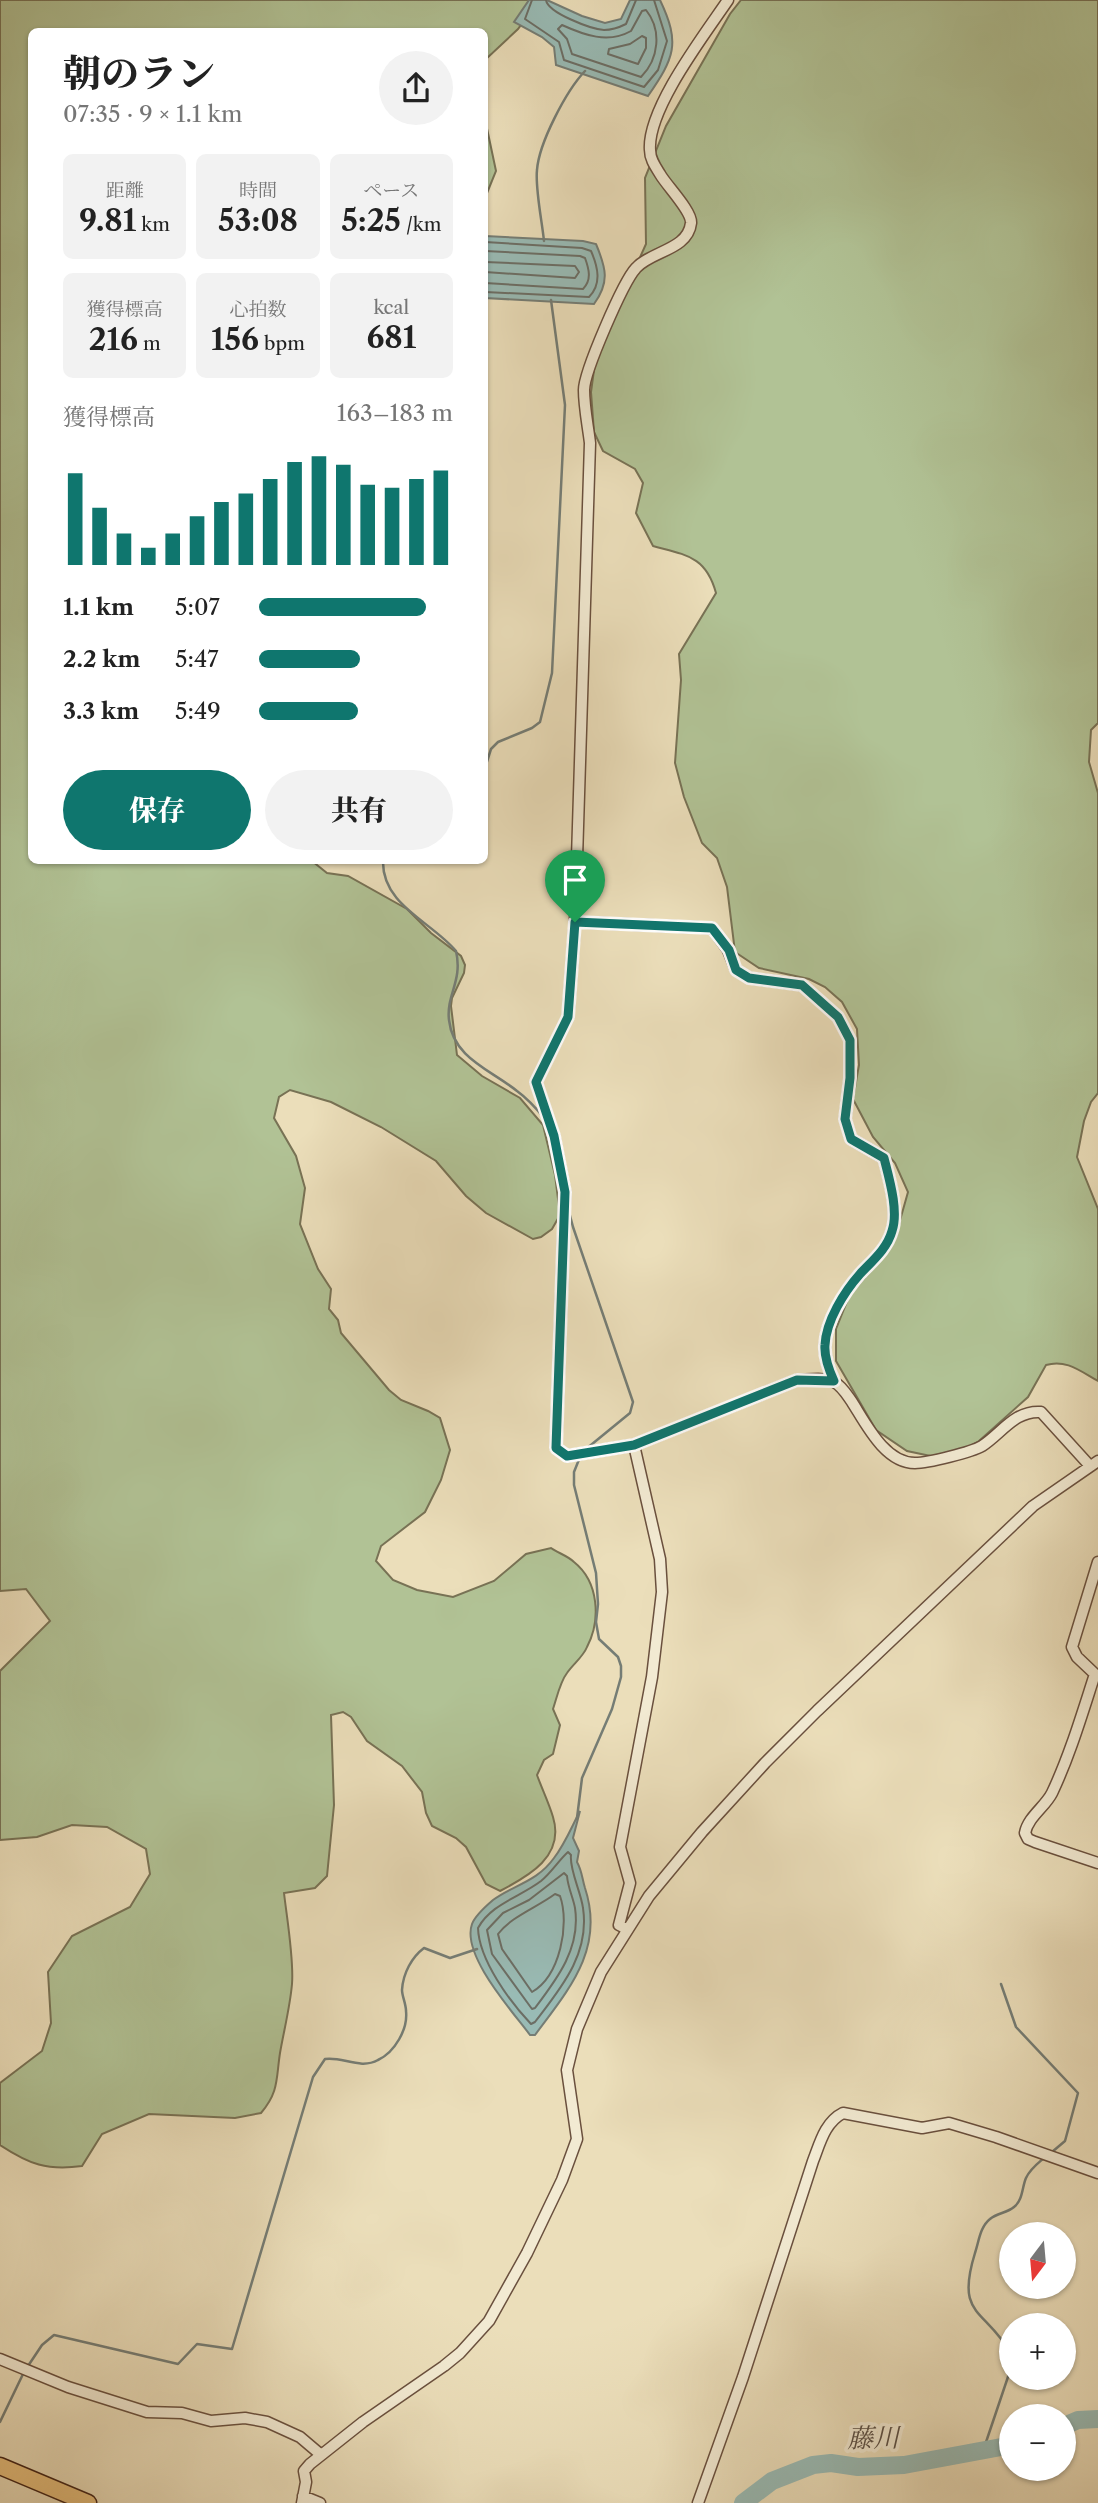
<!DOCTYPE html>
<html lang="ja">
<head>
<meta charset="utf-8">
<style>
  body { margin:0; font-family:"Libre Caslon Text","Noto Serif JP",serif; background:#f2f2f2; color:#222; height:100vh; display:flex; flex-direction:column; font-size:26px; white-space:nowrap }
  * { box-sizing:border-box; margin:0 }
  p { font-size:23px; color:#767676 }
  .icon { flex:none; width:38px; height:38px; fill:none; stroke:currentColor; stroke-width:2; stroke-linecap:round; stroke-linejoin:round }
  .map { position:relative; flex:1; overflow:hidden }
  .details { position:absolute; left:28px; top:28px; width:460px; height:836px; display:flex; flex-direction:column; background:#fff; border-radius:10px; box-shadow:0 2px 5px #0004 }
  .details>* { flex:none }
  .needle { width:46px; rotate:196deg }
  .buttons { position:absolute; left:999px; top:2222px; display:grid; gap:14px }
  .buttons a { display:grid; place-items:center; width:77px; height:77px; border-radius:50%; background:#fff; box-shadow:0 2px 5px #0004; font-size:35px }
  .pin { position:absolute; display:grid; place-items:center; width:60px; height:60px; color:#fff; margin:-72px -30px; border-radius:50% 50% 50% 0; rotate:-45deg; box-shadow:0 0 7px #0007 }
  .pin .icon { rotate:45deg }
  .round { display:grid; place-items:center; flex:none; width:74px; height:74px; border-radius:37px; background:#f2f2f2 }
  .overview { display:flex; align-items:center; justify-content:space-between; height:119px; padding:0 35px }
  h1 { font-size:38px; font-weight:800; line-height:52px }
  .stats { display:grid; grid-template-columns:repeat(3,1fr); gap:10px; height:119px; padding:7px 35px }
  .stats div { display:grid; align-content:center; border-radius:10px; background:#f2f2f2; text-align:center }
  .stats b { font-size:30px; font-weight:800 }
  .stats small { font-size:19px; font-weight:400 }
  .stats p { font-size:19px }
  .chart { height:196px; padding:14px 35px }
  .chart p { display:flex; justify-content:space-between }
  .chart svg { width:100%; height:126px; margin-top:7px; stroke:#0f766e; stroke-width:6 }
  .cta { display:flex; gap:14px; margin-top:auto; padding:14px 35px }
  .cta a { flex:1; height:80px; border-radius:42px; background:#0f766e; color:#fff; font-size:28px; font-weight:800; line-height:80px; text-align:center }
  .cta a+a { background:#f2f2f2; color:#222 }
  ul { padding:0 35px; list-style:none; font-size:23px }
  li { display:grid; grid-template-columns:112px 84px 1fr; align-items:center; height:52px }
  li i { height:18px; border-radius:9px; background:#0f766e }
  .map>svg:first-child { display:block }
  .green { fill:#b1c295; stroke:#787255; stroke-width:2 }
  .water { fill:#99bbb5; stroke:#757d75; stroke-width:2 }
  .lines { fill:none; stroke-linecap:round; stroke-linejoin:round }
  .shore { stroke:#6c6e65; stroke-width:2 }
  .stream { stroke:#757d75; stroke-width:2.5 }
  .river { stroke:#99bbb5; stroke-width:18 }
  .street-casing { stroke:#6a503e; stroke-width:13 }
  .primary-casing { stroke:#3f2115; stroke-width:19 }
  .street { stroke:#f2ead2; stroke-width:10 }
  .primary { stroke:#e6bf7d; stroke-width:16 }
  .route-casing { stroke:#fff; stroke-width:14 }
  .route { stroke:#0f766e; stroke-width:9 }
  .labels { text-anchor:middle; dominant-baseline:central; stroke-width:7; stroke-linejoin:round; paint-order:stroke }
  .water-label { font-size:26px; font-style:italic; fill:#5a4f45; stroke:#f2ead2 }
</style>
</head>
<body>
<div class="map">
<svg width="1098" height="2503" viewBox="0 0 1098 2503">
  <rect width="100%" height="100%" fill="#ebdeba"/>
  <filter id="stains"><feTurbulence type="fractalNoise" baseFrequency=".00286" numOctaves="4"/><feColorMatrix values="0 0 0 0 .2 0 0 0 0 .09 0 0 0 0 .02 0 0 0 .5 -.17"/></filter>
  <radialGradient id="worn" r=".72"><stop offset=".6" stop-color="#630" stop-opacity="0"/><stop offset="1" stop-color="#630" stop-opacity=".3"/></radialGradient>
  <path class="green" d="M0,0H539L518,29L485,60V32H32V861H312L327,873L348,876L407,909L431,933L461,956L465,965L464,973L452,998L451,1006L457,1055L482,1076L520,1098L543,1125L555,1175L560,1215L552,1229L541,1237L533,1239L486,1213L466,1196L436,1161L381,1127L331,1102L290,1090L279,1097L274,1118L296,1156L305,1188L300,1224L318,1269L331,1289L329,1309L338,1320L341,1333L389,1390L401,1400L428,1411L440,1418L450,1450L441,1480L425,1512L381,1546L376,1561L393,1580L417,1590L453,1597L494,1581L526,1554L551,1548C558,1553 568,1556 574,1562C599,1582 601,1620 587,1647C583,1657 573,1664 567,1673C560,1682 557,1697 553,1709L560,1725L553,1754L544,1760L537,1775C542,1789 549,1803 553,1817C565,1856 529,1876 500,1891L486,1884L466,1847L456,1838L432,1826L426,1813L422,1792L402,1766L367,1741L351,1717L343,1712L331,1715L334,1805L327,1876L315,1888L284,1893C287,1919 294,1959 292,1984C290,2007 284,2030 280,2053C276,2079 279,2092 261,2113L235,2118L149,2114L102,2134L82,2166C47,2171 29,2164 0,2145V2083L42,2051L51,2023L48,1972L72,1936L130,1907L150,1874L146,1849L107,1827L72,1825L37,1837L0,1840V1671L50,1621L26,1589L0,1591Z
    M741,0H1098V723L1091,730L1089,762L1098,793V1093L1091,1102L1084,1121L1077,1157L1098,1209V1381C1080,1371 1066,1359 1046,1365L1028,1397L979,1441L960,1452L940,1458L907,1451L876,1430L836,1361V1329L850,1294L880,1261L899,1224L908,1192L895,1163L873,1137L853,1099L859,1065L857,1029L842,1002L825,987L809,979L759,968L735,952L727,887L717,858L702,843L684,797L675,763L681,680L679,654L716,593C706,556 686,555 653,546L636,513L643,483L635,469L603,451L594,432L591,392L596,355L646,244L645,178L666,126L730,14Z
    M485,119L496,171L485,198Z"/>
  <path class="water" d="M529,0H547L582,16L605,23L621,19L630,0H660C681,44 674,58 648,96L556,65L554,47L542,37L514,22Z
    M485,236L583,241L596,244C606,268 610,282 594,304L485,298Z
    M580,1811L573,1838L579,1851L577,1862C582,1871 582,1878 585,1888C605,1949 569,1989 535,2035H530C513,2012 461,1955 472,1924C475,1916 486,1906 493,1900C513,1885 537,1882 554,1858C565,1844 572,1826 580,1811Z"/>
  <g class="lines">
    <path class="shore" d="M532,0L525,19L559,42L564,60L644,87L658,70L667,41L654,0
      M546,0C548,13 591,29 604,30C611,30 620,27 626,24L636,0
      M646,10C662,30 659,59 641,77L572,54L567,39L558,29L562,25C584,35 608,44 631,31L642,11Z
      M642,36L646,38V48L638,64L608,54L609,49L630,44Z
      M485,242L582,248L591,251C598,267 602,284 589,297L485,292
      M485,251L580,256L585,258C589,269 592,280 583,289L485,283
      M485,262L575,266L579,272L575,278L485,272
      M568,1852L571,1855C569,1869 581,1892 583,1908C590,1954 561,1988 535,2022L531,2024C510,2002 479,1960 478,1928C491,1904 520,1897 541,1881C551,1873 559,1860 568,1852Z
      M564,1873L567,1876C568,1888 573,1897 575,1908C581,1948 557,1979 535,2008L532,2009L492,1954L487,1930L503,1913L529,1900Z
      M555,1894L560,1896C570,1924 560,1976 532,1992L502,1949L498,1934C512,1916 536,1908 555,1894Z"/>
    <path class="stream" d="M544,241C542,221 535,188 537,170C539,143 566,91 585,71
      M485,768L491,749L498,742L532,728L540,722L552,673L565,405L551,300
      M383,861C382,905 432,922 456,951C463,981 446,995 449,1020C453,1058 491,1070 517,1091C528,1099 536,1108 544,1118
      M568,1208L573,1227L633,1402L630,1413L586,1449
      M577,1818L582,1778L612,1709L621,1677V1666L618,1657L599,1639L596,1622L598,1604L596,1573L574,1485V1472L580,1457
      M1001,1984L1016,2027L1078,2093L1065,2141L1052,2152
      M1012,2355C985,2307 955,2318 975,2253C979,2241 980,2227 990,2219C997,2213 1007,2213 1014,2207C1023,2200 1022,2187 1026,2178C1030,2169 1037,2164 1044,2158
      M28,2366L42,2345L54,2335L178,2364L197,2344L232,2349L313,2077L325,2059C342,2056 360,2070 378,2060C395,2052 408,2029 406,2011C406,2004 402,1996 402,1990C403,1973 412,1957 424,1948L450,1958L477,1949
      M0,2422L24,2372
      M983,2451L1012,2365"/>
    <path class="river" d="M1064,2426L1078,2420L1098,2419
      M743,2503L772,2481L813,2465L831,2463L858,2467L904,2465L1012,2445"/>
    <g class="street-casing">
      <path id="street" d="M728,0C705,34 647,109 650,150C650,159 655,166 660,174C666,185 692,211 691,223C688,250 651,251 636,268C623,282 584,372 584,390C584,407 588,426 590,443L575,922L568,1017L536,1082L554,1136L565,1192L556,1448L567,1456L634,1445L797,1380C807,1380 825,1377 834,1382C842,1386 847,1395 852,1402C866,1424 885,1463 915,1463C928,1463 972,1452 982,1446C1002,1433 1015,1410 1041,1412L1090,1466
        M575,922L712,928L728,950L736,970L749,978L802,985L838,1017L850,1040V1078L845,1119L851,1139L884,1158C889,1178 899,1211 892,1231C887,1249 872,1261 860,1274C844,1292 826,1321 825,1345C824,1357 829,1370 834,1381
        M1098,1562L1072,1647L1077,1657L1095,1674C1082,1714 1070,1755 1052,1793C1045,1807 1028,1817 1025,1833L1028,1839L1035,1842L1098,1863
        M627,1929L619,1925L630,1883L620,1847L652,1677L662,1592L660,1559L634,1445
        M0,2359L68,2387L147,2412L182,2413L211,2421L245,2418L267,2422L300,2437L320,2454
        M303,2496L320,2503
        M302,2503L306,2482L304,2471L310,2464L363,2422L444,2366L460,2353L489,2321L527,2253L562,2180L577,2139L567,2070L577,2029L601,1972L649,1896L702,1832L765,1763L817,1711L1033,1506L1098,1461
        M698,2503L743,2377L813,2161C820,2143 825,2122 843,2113L922,2128L949,2123L996,2137L1098,2173"/>
    </g>
    <g class="primary-casing">
      <path id="primary" d="M0,2466L88,2503"/>
    </g>
    <use href="#street" class="street"/>
    <use href="#primary" class="primary"/>
  </g>
  <g class="lines">
    <g class="route-casing">
      <path id="route" d="M575,922L712,928L729,950L736,970L749,978L802,985L838,1017L850,1040V1078L845,1119L851,1139L884,1158C889,1178 899,1211 892,1231C887,1249 872,1261 860,1274C844,1292 826,1321 825,1345C824,1357 829,1370 834,1381L797,1380L634,1445L567,1456L556,1448L565,1192L554,1136L536,1082L568,1017Z"/>
    </g>
    <use href="#route" class="route"/>
  </g>
  <g class="labels">
    <g class="water-label">
      <text transform="translate(873 2438) rotate(-1)">藤川</text>
    </g>
  </g>
  <rect width="100%" height="100%" filter="url(#stains)"/>
  <rect width="100%" height="100%" fill="url(#worn)"/>
</svg>
<div class="buttons">
<a><svg class="needle" viewBox="-14 -14 28 28"><path d="M0-13l5 13h-10z" fill="#e53935"/><path d="M0 13l5-13h-10z" fill="#767676"/></svg></a>
<a>+</a>
<a>−</a>
</div>
<div class="pin" style="left:575px;top:922px;background:#1e9e55"><svg class="icon" aria-label="arrive" viewBox="0 0 24 24"><path d="M6 21V4h12l-3 4 3 4H6"/></svg></div>
<section class="details">
<div class="overview"><div><h1>朝のラン</h1><p>07:35 · 9 × 1.1 km</p></div><a class="round"><svg class="icon" aria-label="share" viewBox="0 0 24 24"><path d="M12 15V3M7 8l5-5 5 5M5 13v7h14v-7"/></svg></a></div>
<div class="stats">
<div><p>距離</p><b>9.81<small> km</small></b></div>
<div><p>時間</p><b>53:08</b></div>
<div><p>ペース</p><b>5:25<small> /km</small></b></div>
</div>
<div class="stats">
<div><p>獲得標高</p><b>216<small> m</small></b></div>
<div><p>心拍数</p><b>156<small> bpm</small></b></div>
<div><p>kcal</p><b>681</b></div>
</div>
<div class="chart"><p><span>獲得標高</span>163–183 m</p>
<svg viewBox="0 0 160 44" preserveAspectRatio="none"><path d="M5 44V12M15 44V24M25 44V33M35 44V38M45 44V33M55 44V27M65 44V22M75 44V19M85 44V14M95 44V8M105 44V6M115 44V9M125 44V16M135 44V17M145 44V14M155 44V11"/></svg>
</div>
<ul>
<li><b>1.1 km</b>5:07<i style="width:86%"></i></li>
<li><b>2.2 km</b>5:47<i style="width:52%"></i></li>
<li><b>3.3 km</b>5:49<i style="width:51%"></i></li>
</ul>
<div class="cta"><a>保存</a><a>共有</a></div>
</section>
</div>
</body>
</html>
